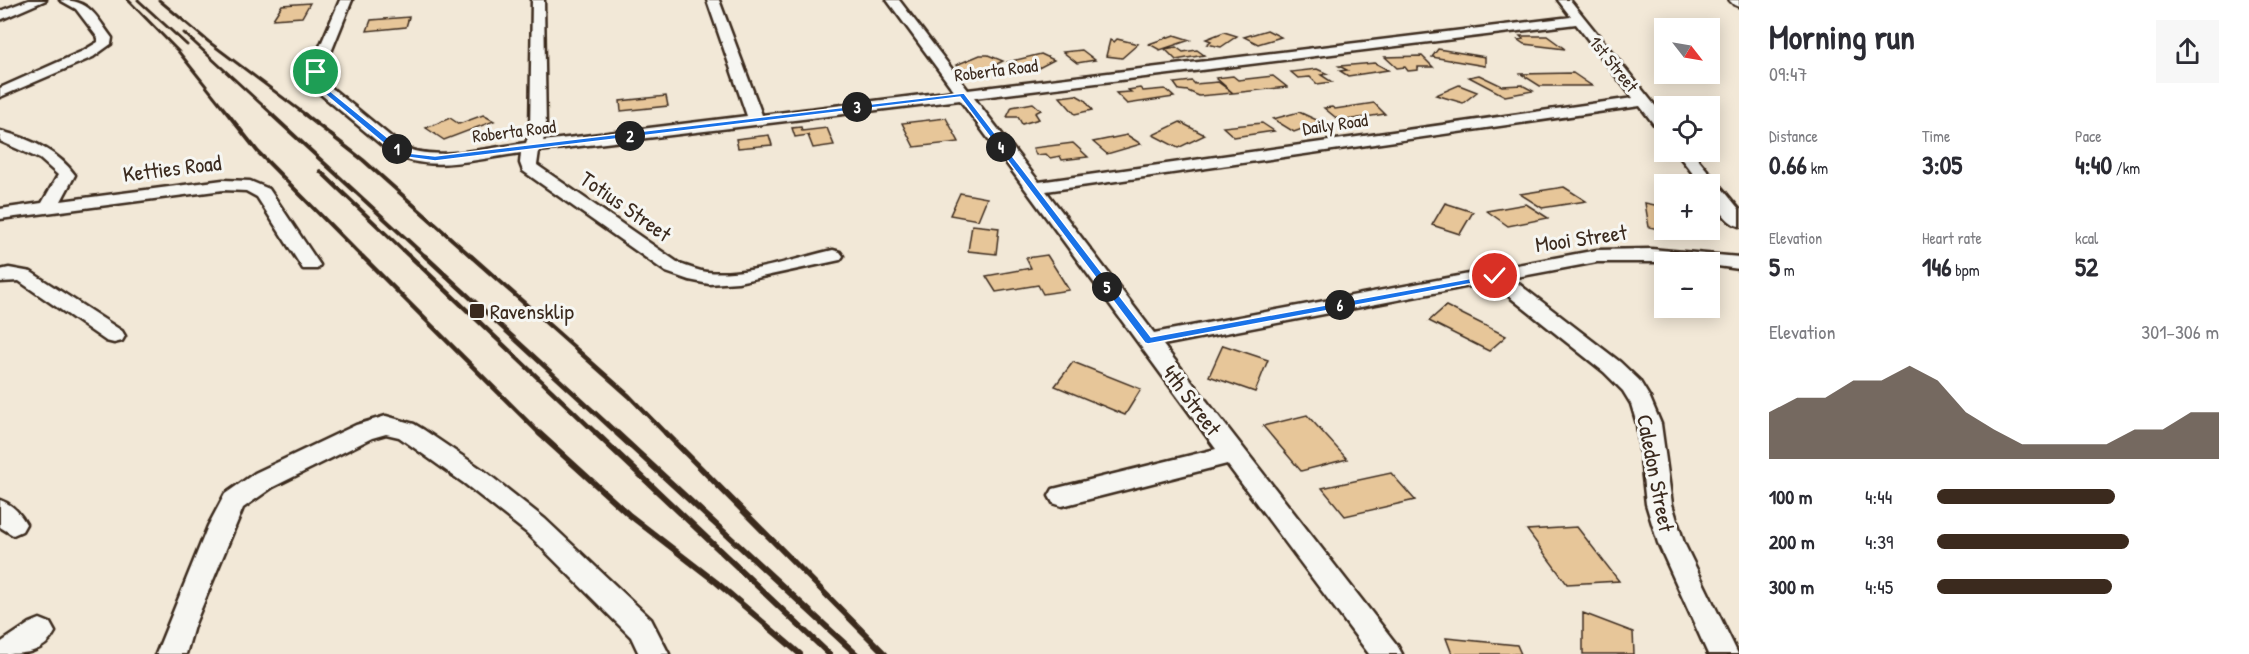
<!DOCTYPE html>
<html lang="en">
<head>
<meta charset="utf-8">
<style>
  body { margin:0; font-family:"Patrick Hand",sans-serif; background:#f7f7f7; color:#2b2b33; height:100vh; display:flex; flex-direction:column; font-size:22px; white-space:nowrap }
  * { box-sizing:border-box; margin:0 }
  p { font-size:20px; color:#7c7c81 }
  .icon { flex:none; width:33px; height:33px; fill:none; stroke:currentColor; stroke-width:2; stroke-linecap:round; stroke-linejoin:round }
  .map { position:relative; flex:1; overflow:hidden }
  .side { display:flex; flex-direction:column; background:#fff; width:510px }
  .side>* { flex:none }
  .needle { width:39px; rotate:121deg }
  .buttons { position:absolute; left:1654px; top:18px; display:grid; gap:12px }
  .buttons a { display:grid; place-items:center; width:66px; height:66px; border-radius:0px; background:#fff; box-shadow:0 3px 15px #0003; font-size:30px }
  .pin { position:absolute; display:grid; place-items:center; width:51px; height:51px; color:#fff; margin:-26px; border:3px solid #fff; border-radius:50%; box-shadow:0 2px 6px #0007 }
  .km { position:absolute; width:30px; height:30px; margin:-15px; border-radius:50%; background:#222; color:#fff; font-size:16px; line-height:30px; text-align:center }
  .round { display:grid; place-items:center; flex:none; width:63px; height:63px; border-radius:0px; background:#f7f7f7 }
  .headline { display:flex; align-items:center; justify-content:space-between; height:102px; padding:0 30px }
  h1 { font-size:33px; font-weight:700; line-height:45px }
  .stats { display:grid; grid-template-columns:repeat(3,1fr); gap:9px; height:102px; padding:6px 30px }
  .stats div { display:grid; align-content:center }
  .stats b { font-size:26px; font-weight:700 }
  .stats small { font-size:16px; font-weight:400 }
  .stats p { font-size:16px }
  .chart { height:168px; padding:12px 30px }
  .chart p { display:flex; justify-content:space-between }
  .chart svg { width:100%; height:108px; margin-top:6px; fill:#3b2a1e; opacity:.7 }
  ul { padding:0 30px; list-style:none; font-size:20px }
  li { display:grid; grid-template-columns:96px 72px 1fr; align-items:center; height:45px }
  li i { height:15px; border-radius:8px; background:#3b2a1e }
  main { display:flex; flex:1; min-height:0 }
  .map>svg:first-child { display:block }
  .building { fill:#e7c699; stroke:#3b2a1e; stroke-width:1.5 }
  .lines { fill:none; stroke-linecap:round; stroke-linejoin:round }
  .minor-casing { stroke:#3b2a1e; stroke-width:5 }
  .major-casing { stroke:#3b2a1e; stroke-width:4 }
  .minor { fill:#f6f6f2; fill-rule:evenodd }
  .major { fill:#f6f6f2; fill-rule:evenodd }
  .rail-far3 { stroke:#3b2a1e; stroke-width:3 }
  .rail-far2 { stroke:#3b2a1e; stroke-width:4 }
  .rail-far1 { stroke:#3b2a1e; stroke-width:4.5 }
  .rail { stroke:#3b2a1e; stroke-width:6 }
  .route { fill:#1a73e8; stroke:#fff; stroke-width:1.5 }
  .poi-dot { fill:#3b2a1e; stroke:#f6f6f2; stroke-width:2 }
  .labels { text-anchor:middle; dominant-baseline:central; stroke-width:6; stroke-linejoin:round; paint-order:stroke }
  .far-street-label { font-size:18px; fill:#3b2a1e; stroke:#f6f6f2 }
  .street-label { font-size:22px; fill:#3b2a1e; stroke:#f6f6f2 }
  .poi-label { font-size:22px; fill:#3b2a1e; stroke:#f6f6f2; text-anchor:start }
</style>
</head>
<body>
<main>
<div class="map">
<svg width="1739" height="654" viewBox="0 0 1739 654">
  <rect width="100%" height="100%" fill="#f2e8d7"/>
  <filter id="ink" filterUnits="userSpaceOnUse"><feTurbulence type="fractalNoise" baseFrequency=".0167" numOctaves="2"/><feDisplacementMap in="SourceGraphic" scale="12" xChannelSelector="R" yChannelSelector="G"/><feConvolveMatrix kernelMatrix="1 2 1 2 8 2 1 2 1" color-interpolation-filters="sRGB"/></filter>
  <g filter="url(#ink)">
    <path class="building" d="M310,3L302,17L273,19L282,5Z
      M409,17L406,27L367,31L371,20Z
      M1267,30L1281,37L1258,44L1244,37Z
      M1224,32L1237,36L1221,47L1207,44L1211,41L1206,39Z
      M1174,35L1190,40L1160,50L1149,44Z
      M1520,36H1547L1565,49L1524,44L1518,40L1523,39Z
      M1117,39L1138,44L1122,58L1106,56L1110,40L1114,42Z
      M1176,47L1183,52L1197,50L1204,55L1176,60L1165,49Z
      M1438,49L1485,57V66L1432,57Z
      M1082,50L1095,60L1077,63L1063,52Z
      M1041,54L1054,60L1031,72L1008,62Z
      M980,55H988L1003,61L975,75L956,65Z
      M1422,56L1433,67H1418V70L1408,71L1405,67L1397,68L1385,57Z
      M1375,63L1388,70L1348,76L1340,71L1347,70L1339,66Z
      M1317,69L1328,74L1321,75L1332,82L1317,84L1310,77L1298,78L1291,72Z
      M1573,73L1592,86H1540L1521,74Z
      M1479,75L1502,86L1522,85L1533,91L1505,96L1469,77Z
      M1233,76L1238,80L1273,76L1287,87L1233,93L1216,78Z
      M1192,81L1195,84L1218,82L1233,93L1199,96L1188,91L1179,90L1174,83Z
      M1459,85L1477,92L1463,103L1436,95Z
      M1140,88L1143,91L1165,89L1174,97L1127,104L1116,93L1131,92L1128,90Z
      M1076,95L1085,100L1092,110L1075,114L1060,97Z
      M666,96L668,106L621,111L620,101Z
      M1033,103L1041,110L1035,113L1039,119L1022,124L1018,117H1007L1012,107Z
      M1374,103L1385,114L1340,121L1324,108L1332,107L1335,109Z
      M1299,112L1321,122L1294,132L1273,119Z
      M483,115L494,121L444,140L426,128L450,118L459,124Z
      M946,118L959,142L914,147L902,123Z
      M1180,122L1205,135L1178,148L1153,135Z
      M1262,123L1274,131L1234,137L1223,127Z
      M801,127L802,131L827,128L834,145L813,148L808,135L795,137L792,128Z
      M769,135L772,145L738,148L736,139Z
      M1127,135L1141,144L1107,154L1093,142Z
      M1073,143L1088,157L1062,160L1060,156L1050,158L1046,154L1036,155L1033,148Z
      M1564,187L1586,201L1542,208L1520,194Z
      M960,193L987,198L978,220L950,215Z
      M1445,203L1473,212L1460,234L1432,225Z
      M1645,203L1665,207V230H1697L1699,238L1649,227Z
      M1526,204L1548,218L1508,226L1487,211Z
      M972,225L999,228L996,254L968,251Z
      M1047,255L1069,290L1043,294L1038,285L996,292L986,276L1031,268L1026,258Z
      M1446,306L1506,336L1489,351L1429,321Z
      M1223,345L1268,360L1255,392L1209,376Z
      M1073,362L1141,389L1125,415L1055,386Z
      M1307,415L1347,459L1301,471L1263,426Z
      M1391,473L1415,500L1345,516L1322,488Z
      M1577,527L1619,581L1567,584L1527,530Z
      M1583,613L1633,632L1634,654H1583Z
      M1446,638L1517,645L1521,654H1452Z"/>
    <g class="lines">
      <g class="minor-casing">
        <path id="minor" d="M29,0H46L0,20V11Z
          M60,0C90,0 95,15 112,38L111,44L93,57L0,97V88L83,51L98,42V38L76,9Z
          M340,0H352L323,72L328,85L402,146C431,163 492,147 526,143L530,132L532,0H544L546,132L543,141L747,116L707,0H719L762,115L954,91L887,0H899L968,90L1571,17L1558,0H1570L1665,118V133L1659,131L1640,106L1046,191L1154,333L1597,250L1651,249L1739,257V269L1710,265V262H1597L1511,278L1620,362L1639,380L1650,398L1661,424L1672,504L1684,543L1738,654H1708L1658,543L1646,504L1637,424L1631,404L1623,391L1604,372L1491,282L1163,345L1397,645L1402,654H1369L1227,464L1062,506L1053,503L1049,496L1053,489L1216,449L960,100L539,151L537,165L680,264C689,267 698,271 707,272C748,276 793,259 833,250L840,252L843,256L840,260L738,282L709,284L689,280L666,272L523,171L520,163L521,153C481,158 427,175 390,152L317,91L310,80L309,72ZM1576,24L1633,98L1039,182L974,98Z
          M0,131C28,138 58,151 75,175L61,201L223,180L250,181L269,189L320,265L317,269H303L257,197L246,191L223,190L0,219V209L42,203L58,175L40,159L0,141Z
          M1676,152H1692L1739,209V226C1725,223 1710,198 1710,184H1701Z
          M9,268L31,272L122,331L125,336L122,341L114,343L106,341L19,281L0,282V270Z
          M386,416L414,424L424,430L483,470L545,519L651,619L669,654H639L631,637L527,533L465,484L399,437L386,434L372,438L273,487L243,508L194,626L186,654H156L208,526L225,494L255,473L356,425Z
          M0,500C12,504 20,513 26,524L22,531L13,535L0,527Z
          M40,619L50,623L55,632C44,654 23,654 0,654V643L30,623Z"/>
      </g>
      <g class="major-casing">
        <path id="major" d="M1729,0H1739V7L1734,5Z"/>
      </g>
      <use href="#minor" class="minor"/>
      <use href="#major" class="major"/>
      <path class="rail-far3" d="M128,0L178,51L229,115
        M138,0L187,45
        M159,0L209,42L306,115
        M184,33L273,115"/>
      <path class="rail-far2" d="M228,114L258,152L363,258
        M271,114L427,258
        M304,114L363,160L473,258
        M320,171L411,258"/>
      <path class="rail-far1" d="M362,256L541,435
        M410,256L598,435
        M425,256L619,435
        M471,256L629,396L667,435"/>
      <path class="rail" d="M539,433L628,514L716,582L800,654
        M596,433L829,654
        M617,433L856,654
        M666,433L885,654"/>
    </g>
  </g>
  <path class="route" d="M314,71L320,72V80L324,86L399,147L408,153L435,156L964,93L1151,337L1495,274L1500,276L1495,279L1148,344L1145,343L960,97L435,161L406,157L393,151L319,89L313,80Z"/>
  <rect class="poi-dot" x="469" y="303" width="16" height="16" rx="3"/>
  <g class="labels">
    <g class="far-street-label">
      <text transform="translate(1614 64) rotate(51)">1st Street</text>
      <text transform="translate(996 70) rotate(-7)">Roberta Road</text>
      <text transform="translate(1335 124) rotate(-8)">Daily Road</text>
      <text transform="translate(514 131) rotate(-7)">Roberta Road</text>
    </g>
    <g class="street-label">
      <text transform="translate(172 168) rotate(-7)">Ketties Road</text>
      <text transform="translate(626 206) rotate(35)">Totius Street</text>
      <text transform="translate(1581 238) rotate(-8)">Mooi Street</text>
      <text transform="translate(1192 400) rotate(53)">4th Street</text>
      <text transform="translate(1656 473) rotate(79)">Caledon Street</text>
    </g>
    <g class="poi-label">
      <text x="490" y="311">Ravensklip</text>
    </g>
  </g>
</svg>
<div class="buttons">
<a><svg class="needle" viewBox="-14 -14 28 28"><path d="M0-13l5 13h-10z" fill="#e53935"/><path d="M0 13l5-13h-10z" fill="#7c7c81"/></svg></a>
<a><svg class="icon" aria-label="locate" viewBox="0 0 24 24"><circle cx="12" cy="12" r="6"/><path d="M12 2v4M12 18v4M2 12h4M18 12h4"/></svg></a>
<a>+</a>
<a>−</a>
</div>
<div class="pin" style="left:316px;top:72px;background:#1e9e55"><svg class="icon" aria-label="arrive" viewBox="0 0 24 24"><path d="M6 21V4h12l-3 4 3 4H6"/></svg></div>
<div class="pin" style="left:1495px;top:276px;background:#d93025"><svg class="icon" aria-label="check" viewBox="0 0 24 24"><path d="M5 12l5 5 9-10"/></svg></div>
<b class="km" style="left:397px;top:149px">1</b>
<b class="km" style="left:630px;top:136px">2</b>
<b class="km" style="left:857px;top:107px">3</b>
<b class="km" style="left:1001px;top:147px">4</b>
<b class="km" style="left:1107px;top:287px">5</b>
<b class="km" style="left:1340px;top:305px">6</b>
</div>
<section class="side">
<div class="headline"><div><h1>Morning run</h1><p>09:47</p></div><a class="round"><svg class="icon" aria-label="share" viewBox="0 0 24 24"><path d="M12 15V3M7 8l5-5 5 5M5 13v7h14v-7"/></svg></a></div>
<div class="stats">
<div><p>Distance</p><b>0.66<small> km</small></b></div>
<div><p>Time</p><b>3:05</b></div>
<div><p>Pace</p><b>4:40<small> /km</small></b></div>
</div>
<div class="stats">
<div><p>Elevation</p><b>5<small> m</small></b></div>
<div><p>Heart rate</p><b>146<small> bpm</small></b></div>
<div><p>kcal</p><b>52</b></div>
</div>
<div class="chart"><p><span>Elevation</span>301–306 m</p>
<svg viewBox="0 0 160 44" preserveAspectRatio="none"><path d="M0 44V25L10 19L20 19L30 12L40 12L50 6L60 12L70 25L80 32L90 38L100 38L110 38L120 38L130 32L140 32L150 25L160 25V44z"/></svg>
</div>
<ul>
<li><b>100 m</b>4:44<i style="width:63%"></i></li>
<li><b>200 m</b>4:39<i style="width:68%"></i></li>
<li><b>300 m</b>4:45<i style="width:62%"></i></li>
</ul>
</section>
</main>
</body>
</html>
